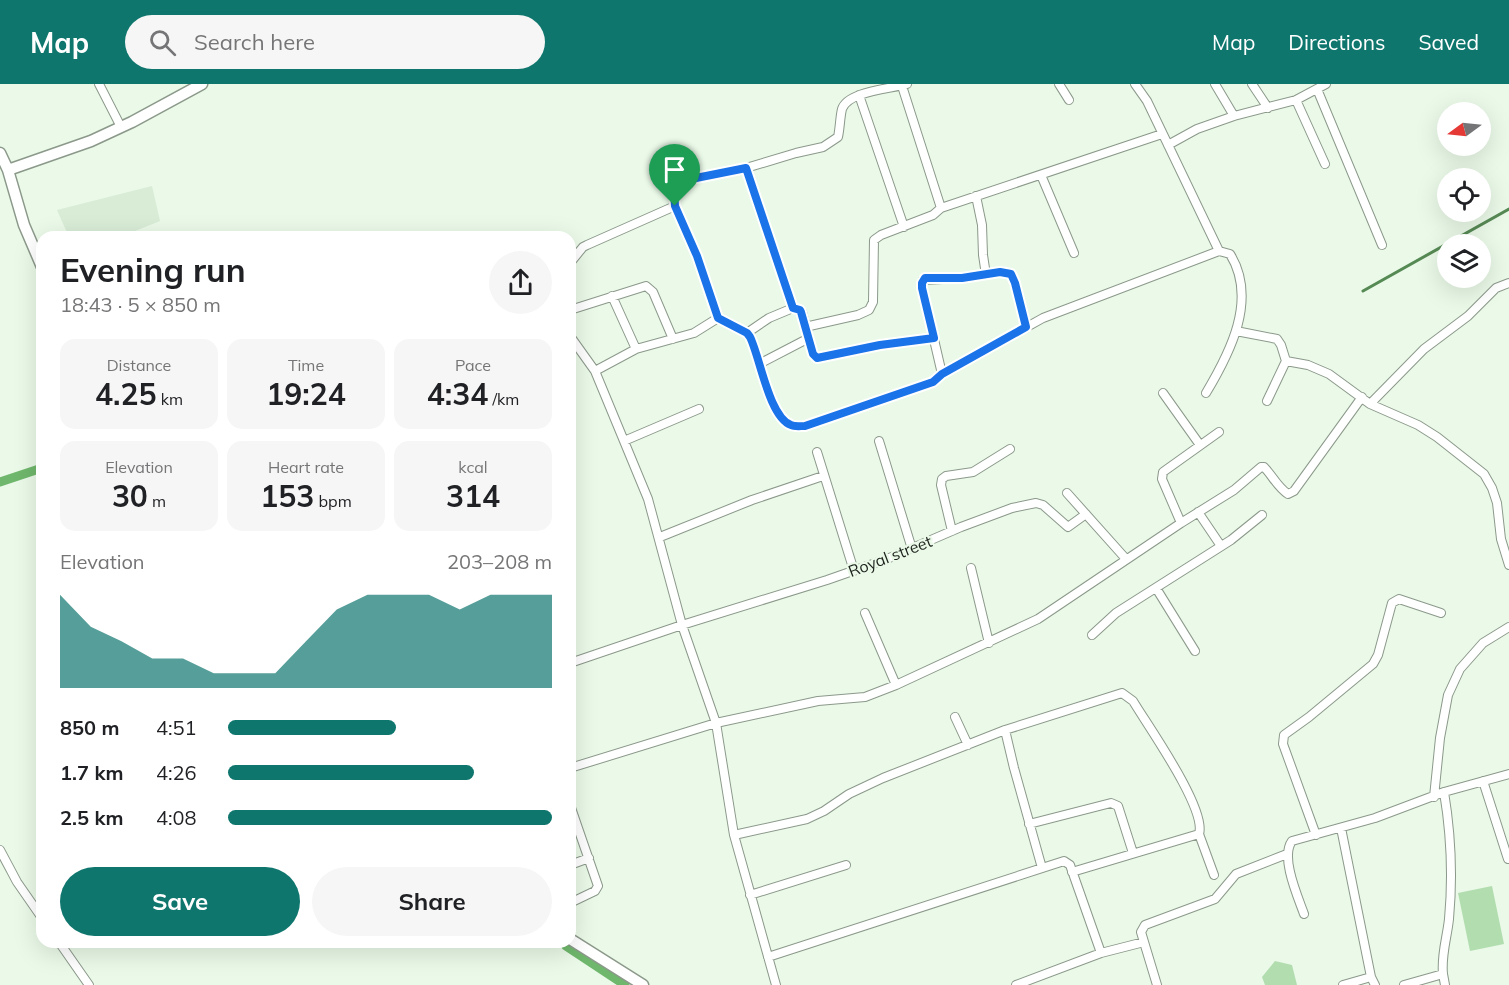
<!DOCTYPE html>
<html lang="en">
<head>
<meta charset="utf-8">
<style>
  body { margin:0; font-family:Mulish,sans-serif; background:#f6f6f6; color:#202124; height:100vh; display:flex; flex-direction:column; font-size:22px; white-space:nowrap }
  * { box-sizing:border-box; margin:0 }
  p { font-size:20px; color:#757577 }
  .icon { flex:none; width:33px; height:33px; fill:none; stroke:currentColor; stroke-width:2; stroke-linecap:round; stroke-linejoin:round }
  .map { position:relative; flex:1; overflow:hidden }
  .panel { position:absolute; left:36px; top:147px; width:540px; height:717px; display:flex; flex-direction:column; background:#fff; border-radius:18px; box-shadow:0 6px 24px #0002 }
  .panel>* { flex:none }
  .needle { width:39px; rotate:255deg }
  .tools { position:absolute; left:1437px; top:18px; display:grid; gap:12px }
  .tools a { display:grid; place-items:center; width:54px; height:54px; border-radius:50%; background:#fff; box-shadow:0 6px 24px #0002; font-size:30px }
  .pin { position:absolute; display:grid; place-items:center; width:51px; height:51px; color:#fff; margin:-62px -26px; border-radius:50% 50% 50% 0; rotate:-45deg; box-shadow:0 0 6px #0007 }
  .pin .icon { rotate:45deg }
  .round { display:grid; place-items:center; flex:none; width:63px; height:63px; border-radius:32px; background:#f6f6f6 }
  .head { display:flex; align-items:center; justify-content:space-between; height:102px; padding:0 24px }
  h1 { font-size:33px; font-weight:700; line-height:45px }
  .figures { display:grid; grid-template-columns:repeat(3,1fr); gap:9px; height:102px; padding:6px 24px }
  .figures div { display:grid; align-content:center; border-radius:15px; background:#f6f6f6; text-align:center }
  .figures b { font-size:30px; font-weight:700 }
  .figures small { font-size:16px; font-weight:400 }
  .figures p { font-size:16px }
  .chart { height:168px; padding:12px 24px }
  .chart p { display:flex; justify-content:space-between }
  .chart svg { width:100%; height:108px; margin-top:6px; fill:#0f766e; opacity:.7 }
  .cta { display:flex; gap:12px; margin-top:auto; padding:12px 24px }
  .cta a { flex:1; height:69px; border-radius:36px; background:#0f766e; color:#fff; font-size:24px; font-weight:700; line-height:69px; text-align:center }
  .cta a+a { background:#f6f6f6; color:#202124 }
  ul { padding:0 24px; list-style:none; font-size:20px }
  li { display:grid; grid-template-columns:96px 72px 1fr; align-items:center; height:45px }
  li i { height:15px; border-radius:8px; background:#0f766e }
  header { display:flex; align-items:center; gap:36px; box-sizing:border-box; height:84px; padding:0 30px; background:#0f766e; color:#fff }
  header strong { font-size:28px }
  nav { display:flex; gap:33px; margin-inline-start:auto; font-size:21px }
  .search { width:420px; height:54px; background:#f6f6f6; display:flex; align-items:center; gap:15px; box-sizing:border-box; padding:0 21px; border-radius:33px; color:#757577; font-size:22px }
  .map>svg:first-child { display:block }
  .built { fill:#d8ecd6 }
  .green { fill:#b1ddaf }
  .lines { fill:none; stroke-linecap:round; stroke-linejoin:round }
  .stream { stroke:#568a54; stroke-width:3 }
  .canal { stroke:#6fb76c; stroke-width:9 }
  .street-casing { stroke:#8b998a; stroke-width:10 }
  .secondary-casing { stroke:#8b998a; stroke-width:13 }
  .street { stroke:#fff; stroke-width:8 }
  .secondary { stroke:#fff; stroke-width:10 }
  .route-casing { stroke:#fff; stroke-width:12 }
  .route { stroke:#1a73e8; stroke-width:8 }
  .labels { text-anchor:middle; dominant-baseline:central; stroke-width:4.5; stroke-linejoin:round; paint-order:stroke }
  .street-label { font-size:16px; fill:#1c211b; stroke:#eaf9e8 }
</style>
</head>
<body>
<header>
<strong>Map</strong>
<div class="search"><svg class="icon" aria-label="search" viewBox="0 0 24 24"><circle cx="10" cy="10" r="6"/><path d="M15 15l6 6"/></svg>Search here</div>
<nav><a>Map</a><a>Directions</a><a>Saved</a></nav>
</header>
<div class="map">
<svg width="1509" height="901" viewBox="0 0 1509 901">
  <rect width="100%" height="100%" fill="#eaf9e8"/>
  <path class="built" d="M152,102L160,137L130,149L131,153H69L57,126Z"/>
  <path class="green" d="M1492,802L1504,860L1470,867L1458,809Z
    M1275,877L1292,881L1297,901H1265L1262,893Z"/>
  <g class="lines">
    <path class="stream" d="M1363,207L1509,125"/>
    <path class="canal" d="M0,398L42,384
      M566,862L625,901"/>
    <g class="street-casing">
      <path id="street" d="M99,0L121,43
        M1059,0L1069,16
        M1135,0L1147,17L1219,167L1230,170C1258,215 1230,269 1206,309
        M1215,0L1234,32
        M1252,0L1268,24
        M1317,5L1382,161
        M859,11L904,143
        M1296,16L1325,80
        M1168,61L1197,45L1234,32L1296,16L1326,0
        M746,84L793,224
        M1041,91L1074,169
        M976,112L982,141L983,171L986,191
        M941,124L1162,50
        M570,179L583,163L587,161L675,122
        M612,212L636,265
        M570,226L646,202L653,208L673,255
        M718,234L747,249L750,253C760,273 769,332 791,341C795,343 800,342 805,342L933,298L942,290L1043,234L1219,167
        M805,243L858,231L869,226L873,218L874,156L881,151L933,131L941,124L902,2
        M1236,247L1277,255L1281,261L1286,277
        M747,249L769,234L793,224L802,228L813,270L817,274L880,261L934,254
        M570,252L595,287L648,415L682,541L716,639L734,751L776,901
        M759,280L809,254
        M595,287L636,265L694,249L718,234L697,172L675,122L674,106L681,97L746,84L796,69L823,63L838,53C840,44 840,33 842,25C848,7 891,5 907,0
        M942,290L922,204L923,196L962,194L1000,188L1011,190L1015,199L1026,244
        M1163,309L1200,361
        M1267,317L1286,277L1308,281L1329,290L1370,320L1418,341L1437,353L1484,390L1492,404L1497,419L1501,455L1509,481
        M1370,320L1424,265L1468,232L1496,204L1509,199
        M624,357L699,325
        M879,357L912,465
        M817,368L854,487
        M1067,409L1126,475
        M1198,428L1221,462
        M1181,439L1234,406L1261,383H1264C1272,391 1278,404 1288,410L1294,407L1362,313
        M952,447L941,401L942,395L946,392L973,388L1010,365
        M660,453L752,416L823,392
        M971,484L989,559
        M1156,504L1195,567
        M865,529L896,601
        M1092,551L1116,529L1231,456L1262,431
        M570,579L682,541L827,496L887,475L961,443L1012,424L1036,419L1043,421L1068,443L1086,430
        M955,633L968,661
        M1005,646L1014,684L1042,784
        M570,684L716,639L818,617L865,613L896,601L1038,535L1181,439L1162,395L1163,388L1219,348
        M1483,697L1508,775
        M1434,713L1440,654L1448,611L1460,585L1483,559L1509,543
        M570,721L598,802L595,807L570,819
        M1029,740L1111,719L1118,722L1133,769
        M1341,744L1371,893L1375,901
        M734,751L807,735L824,727L849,710L883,694L1005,646L1122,609L1133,617C1148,642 1207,725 1199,750L1214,791
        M1316,751L1283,660L1284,651L1309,633L1373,580L1378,571L1392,519L1399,515L1441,529
        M0,766L17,798L42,834
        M570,781L589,774
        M1072,788L1199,750
        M750,811L846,781
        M1304,830C1298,813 1280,773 1292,757L1375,734L1444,708L1509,690
        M59,858L89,901
        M1144,858L1141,848L1145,841L1215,815L1236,790L1287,770
        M1101,869L1144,858L1157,901
        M768,873L1064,777L1070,781L1101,869L1016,901
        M1443,890C1441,871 1447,854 1449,835C1453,792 1451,750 1444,708
        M1343,901L1371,893
        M1404,901L1443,890L1445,901"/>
    </g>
    <g class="secondary-casing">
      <path id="secondary" d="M0,69L8,86L24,141L42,183
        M8,86L91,57L132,38L202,0
        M570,855L643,901"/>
    </g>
    <use href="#street" class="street"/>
    <use href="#secondary" class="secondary"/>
  </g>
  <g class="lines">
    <g class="route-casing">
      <path id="route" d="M746,84L793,224L800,226L801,228L813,270L817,274L880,261L934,254L922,204V199L925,194H962L1000,188L1011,190L1015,199L1026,243L942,290L933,298L805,342C800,342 795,343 791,341C769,333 760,273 750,253L747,249L718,234L697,172L675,122L674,106L681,97Z"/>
    </g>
    <use href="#route" class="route"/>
  </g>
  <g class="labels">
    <g class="street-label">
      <text transform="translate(890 472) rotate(-21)">Royal street</text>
    </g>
  </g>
</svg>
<div class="tools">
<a><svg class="needle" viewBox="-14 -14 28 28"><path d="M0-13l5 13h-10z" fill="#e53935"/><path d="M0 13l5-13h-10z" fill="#757577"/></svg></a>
<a><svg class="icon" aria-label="locate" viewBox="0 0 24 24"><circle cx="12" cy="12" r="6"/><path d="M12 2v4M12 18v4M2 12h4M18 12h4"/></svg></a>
<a><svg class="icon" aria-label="layers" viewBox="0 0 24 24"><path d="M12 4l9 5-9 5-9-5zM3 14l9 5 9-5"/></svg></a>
</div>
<div class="pin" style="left:675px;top:122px;background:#1e9e55"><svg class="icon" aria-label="arrive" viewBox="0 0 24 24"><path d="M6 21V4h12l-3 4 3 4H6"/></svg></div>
<section class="panel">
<div class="head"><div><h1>Evening run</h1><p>18:43 · 5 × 850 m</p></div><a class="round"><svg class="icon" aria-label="share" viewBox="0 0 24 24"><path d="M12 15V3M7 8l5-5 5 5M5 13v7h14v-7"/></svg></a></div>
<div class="figures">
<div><p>Distance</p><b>4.25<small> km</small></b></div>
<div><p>Time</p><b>19:24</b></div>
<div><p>Pace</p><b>4:34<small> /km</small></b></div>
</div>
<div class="figures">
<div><p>Elevation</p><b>30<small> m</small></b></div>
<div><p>Heart rate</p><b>153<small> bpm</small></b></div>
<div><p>kcal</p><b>314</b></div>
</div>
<div class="chart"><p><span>Elevation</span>203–208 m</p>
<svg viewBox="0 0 160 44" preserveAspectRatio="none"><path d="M0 44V6L10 19L20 25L30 32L40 32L50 38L60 38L70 38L80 25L90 12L100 6L110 6L120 6L130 12L140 6L150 6L160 6V44z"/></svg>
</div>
<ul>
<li><b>850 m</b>4:51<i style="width:52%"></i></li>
<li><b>1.7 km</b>4:26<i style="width:76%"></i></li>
<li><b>2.5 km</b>4:08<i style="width:100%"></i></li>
</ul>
<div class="cta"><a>Save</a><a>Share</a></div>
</section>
</div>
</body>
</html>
